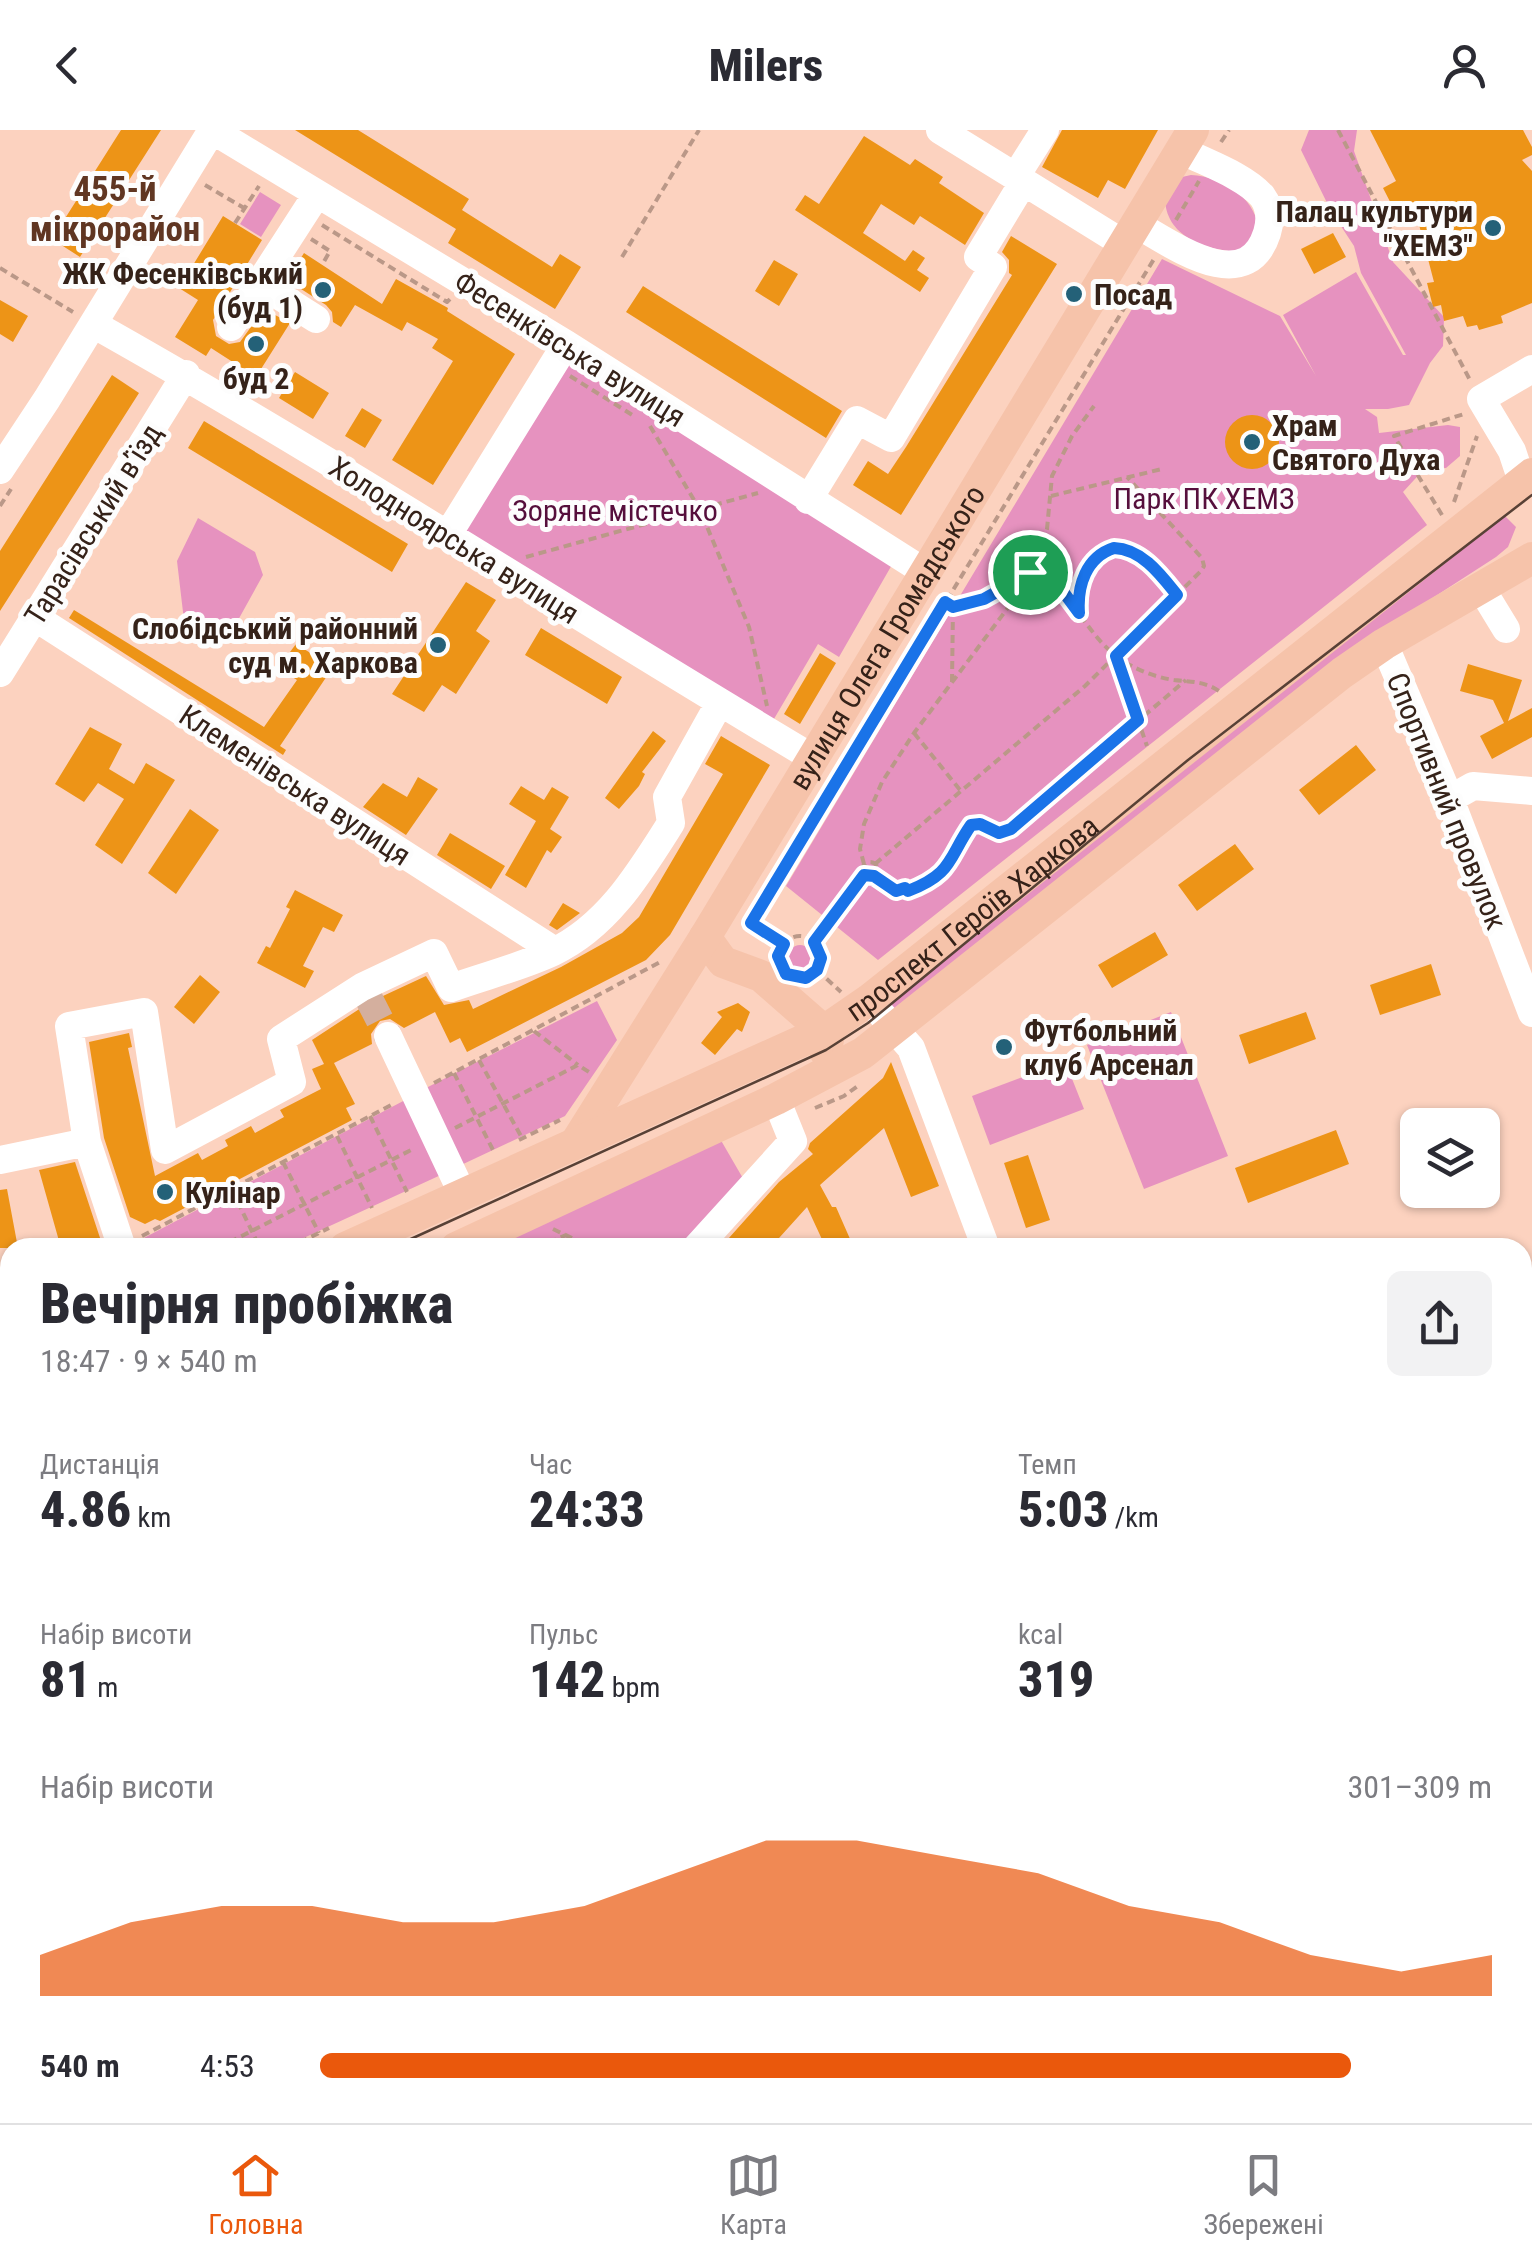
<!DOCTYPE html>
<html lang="uk">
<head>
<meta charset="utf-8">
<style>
  body { margin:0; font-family:"Roboto Condensed",sans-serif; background:#f2f2f3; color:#2b2b33; height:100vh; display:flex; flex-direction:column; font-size:38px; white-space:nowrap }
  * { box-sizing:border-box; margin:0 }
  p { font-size:32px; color:#7c7c81 }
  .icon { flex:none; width:55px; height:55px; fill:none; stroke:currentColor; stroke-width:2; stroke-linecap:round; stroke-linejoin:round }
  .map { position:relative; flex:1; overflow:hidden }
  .sheet { position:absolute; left:0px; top:1108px; width:1532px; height:888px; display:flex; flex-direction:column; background:#fff; border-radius:30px 30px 0 0; box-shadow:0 2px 8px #0004 }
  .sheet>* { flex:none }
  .fabs { position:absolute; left:1400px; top:978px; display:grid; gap:20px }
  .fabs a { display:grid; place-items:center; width:100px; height:100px; border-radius:15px; background:#fff; box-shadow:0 2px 8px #0004; font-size:50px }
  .pin { position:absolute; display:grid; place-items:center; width:85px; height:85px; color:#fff; margin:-42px; border:5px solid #fff; border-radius:50%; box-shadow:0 2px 10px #0007 }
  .round { display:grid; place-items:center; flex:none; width:105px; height:105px; border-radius:15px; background:#f2f2f3 }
  .summary { display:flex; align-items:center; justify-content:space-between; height:170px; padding:0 40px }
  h1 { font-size:55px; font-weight:800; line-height:75px }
  .metrics { display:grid; grid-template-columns:repeat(3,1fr); gap:15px; height:170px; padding:10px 40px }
  .metrics div { display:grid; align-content:center }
  .metrics b { font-size:50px; font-weight:800 }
  .metrics small { font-size:28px; font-weight:400 }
  .metrics p { font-size:28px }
  .chart { height:280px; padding:20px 40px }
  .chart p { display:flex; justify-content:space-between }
  .chart svg { width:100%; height:180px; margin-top:10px; fill:#ea580c; opacity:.7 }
  ul { padding:0 40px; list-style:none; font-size:32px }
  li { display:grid; grid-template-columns:160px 120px 1fr; align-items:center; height:75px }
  li i { height:25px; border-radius:12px; background:#ea580c }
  header { display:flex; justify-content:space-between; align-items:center; height:130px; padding:0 40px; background:#fff; font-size:45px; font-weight:800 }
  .dock { display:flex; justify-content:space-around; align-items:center; height:140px; border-top:2px solid #e1e1e2; background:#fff; font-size:28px; color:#7c7c81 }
  .dock a { display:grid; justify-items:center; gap:5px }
  .dock .current { color:#ea580c }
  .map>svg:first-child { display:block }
  .green { fill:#e692bf }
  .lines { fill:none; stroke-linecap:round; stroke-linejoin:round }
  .river { stroke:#2bb3e0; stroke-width:32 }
  .building { fill:#ed9417 }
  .minor-tunnel { stroke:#d4af9e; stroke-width:28; stroke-dasharray:28 14; stroke-linecap:butt }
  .path { stroke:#ba9888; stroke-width:4; stroke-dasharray:8 5; stroke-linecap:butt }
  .minor { stroke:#fff; stroke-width:28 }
  .major { stroke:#f6c3aa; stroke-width:32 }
  .tram { stroke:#584136; stroke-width:2.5 }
  .route-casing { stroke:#fff; stroke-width:20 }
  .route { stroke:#1a73e8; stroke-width:12 }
  .poi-dot { fill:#246178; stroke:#fdfdfd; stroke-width:4 }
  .labels { text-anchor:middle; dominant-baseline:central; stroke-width:10; stroke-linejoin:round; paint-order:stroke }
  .poi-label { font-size:30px; font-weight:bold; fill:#352219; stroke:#fdfdfd; text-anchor:start }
  .street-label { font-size:30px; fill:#352219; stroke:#fdfdfd }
  .park-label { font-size:30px; fill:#560f3c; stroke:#fdfdfd }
  .quarter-label { font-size:35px; font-weight:bold; fill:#603622; stroke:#fdfdfd }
</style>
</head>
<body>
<header><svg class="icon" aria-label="back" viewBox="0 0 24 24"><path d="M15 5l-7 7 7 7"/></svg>Milers<svg class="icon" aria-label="person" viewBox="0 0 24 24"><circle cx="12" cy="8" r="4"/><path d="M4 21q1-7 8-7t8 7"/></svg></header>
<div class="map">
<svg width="1532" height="1993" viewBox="0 0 1532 1993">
  <rect width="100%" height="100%" fill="#fcd2bf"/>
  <path class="green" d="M1309,0H1357L1354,21L1393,132L1444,187L1443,216L1430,233L1409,275L1388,279H1365L1377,287L1379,303L1448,295L1460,297V326L1446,338L1426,337L1403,362L1427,395L878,830L786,756L1162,129L1280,186L1316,246L1283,185L1356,142L1403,225H1406L1361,143L1354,116L1331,81L1301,20Z
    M1191,45C1224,47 1253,66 1259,98L1242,122C1210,121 1167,109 1165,70L1182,47Z
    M260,62L281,75L261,107L240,94Z
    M566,230L893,433L839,527L818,514L771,594L456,401Z
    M1502,383L1516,397L1508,417L1496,427L1414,480L896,887L884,873Z
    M198,388L255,422L263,445L232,501L208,513L185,499L177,431Z
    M788 827a12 12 0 1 1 24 0a12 12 0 1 1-24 0Z
    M597,871L617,910L565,986L459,1036L424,959Z
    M1171,882L1228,1026L1144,1059L1087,915Z
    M1065,931L1084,979L990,1015L972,966Z
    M407,969L443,1044L284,1117H144L142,1109Z
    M719,1007L748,1057L688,1117L492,1118Z
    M10,1345V1729L0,1724V1350Z
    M173,1985H220L222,1993H175Z"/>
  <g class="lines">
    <path class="river" d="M1522,1593L1532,1601
      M0,1636L10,1640"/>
  </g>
  <path class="building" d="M121,0H161L80,127L52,109Z
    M295,0H358L469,69L462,80L552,137L560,124L581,137L555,179L448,113L456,99Z
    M1062,0H1158L1125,59L1108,50L1098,68L1042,37Z
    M1370,0H1523L1532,17V25L1522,30L1532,41V173L1501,186L1503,193L1479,200L1477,195L1467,197L1463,186L1444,191L1441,175L1433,177L1427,153L1434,152L1417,87L1402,95L1383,58L1396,51Z
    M864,6L910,35L915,29L943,47L939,53L984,83L965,115L920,86L914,95L881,74L863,103L905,131L913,120L925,128L917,140L929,148L920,162L795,80L805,65L819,74Z
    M223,86L262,110L213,190L216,206L229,214L240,212L264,179L290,193L256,247L211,218L206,226L175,207L198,170L179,158Z
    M1333,103L1346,127L1314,144L1301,119Z
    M1011,106L1057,134L901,385L853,355L868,331L888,344L906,317L1012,145L1009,143V130L1002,122Z
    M304,123L382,174L396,149L448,178L447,181L515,224L433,355L392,330L453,231L432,218L438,209L407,192L402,201L355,175L341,197L333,192L332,182L326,175L287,150Z
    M774,130L798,144L779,176L755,161Z
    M643,156L842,281L826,308L626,182Z
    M0,170L28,186L13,212L0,204Z
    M295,242L329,263L313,289L279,268Z
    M112,245L139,263L0,481V421Z
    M362,278L382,290L365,318L345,306Z
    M1225 312a27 27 0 1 1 54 0a27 27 0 1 1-54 0Z
    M204,291L408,414L392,442L188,318Z
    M466,452L496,470L476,501L490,511L456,564L442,555L424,582L392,564Z
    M74,480L264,597L297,550L278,538L296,514L333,537L280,616L286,620L283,625L69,488Z
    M541,498L622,547L607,574L525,525Z
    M820,523L836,533L800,594L784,584Z
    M1468,534L1522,550L1508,591L1532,578V607L1492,629L1480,606L1504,593L1493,570L1460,561Z
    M90,597L122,614L109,639L134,654L146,633L175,650L122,734L95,715L124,669L98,653L84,672L55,654Z
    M653,601L666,611L642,642L645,644L639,656L619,679L605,668Z
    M721,606L770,635L670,805L646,830L467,922L460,908L450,913L435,882L404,898L390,889L380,891L371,904L372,914L334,933L355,974L346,978L352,990L160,1091L155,1089L145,1094L130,1087L104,1008L89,912L129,903L132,917L128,918L155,1046L198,1023L202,1030L228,1016L225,1010L251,996L255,1003L284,987L280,980L321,959L312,939L324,934L312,910L370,872L426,846L444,875L469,870L473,879L561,837L622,803L639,787L723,644L705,634Z
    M1356,615L1376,640L1319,685L1299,660Z
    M418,647L438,659L406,705L363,677L383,653L407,667Z
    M521,656L544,670L552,657L569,667L550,699L562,707L551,723L547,720L526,758L505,745L536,691L509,674Z
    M190,679L219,700L176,764L148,743Z
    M450,703L505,736L491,759L437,725Z
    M1235,714L1254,739L1197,781L1178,755Z
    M295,760L343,785L334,802L323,797L303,836L314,841L305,858L257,833L266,816L270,818L290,779L286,777Z
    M563,773L580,783L557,800L549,795Z
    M1155,802L1168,825L1112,858L1098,835Z
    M1431,834L1441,865L1380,885L1370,855Z
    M200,845L220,862L194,894L174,877Z
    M738,873L750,882L742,902L737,899L715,925L701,913L722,887L717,882Z
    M1306,882L1316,909L1249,934L1239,905Z
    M891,932L939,1056L911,1067L884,998L820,1055L832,1077H836L854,1118H826L807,1077L770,1118H720L779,1052L813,1024L808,1019L810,1013L883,948Z
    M1336,1000L1349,1034L1248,1073L1235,1038Z
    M1028,1025L1050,1090L1026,1098L1004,1033Z
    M75,1032L103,1117L102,1118H61L39,1040Z
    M7,1059L18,1118H0V1060Z"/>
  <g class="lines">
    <path class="minor-tunnel" d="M367,865L388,906"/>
    <path class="path" d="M1338,0L1471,252
      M1221,12L1229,0
      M205,55L244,78
      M1176,90L1199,51
      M235,93L259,56
      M322,95L447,172L450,169
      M311,109L330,121L322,135
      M622,127L699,0
      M0,138L73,182
      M570,246L634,286
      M650,296L700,380L749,497L767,576
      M1051,366L1162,339
      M1454,372L1477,306
      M0,376L11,359
      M1442,385L1394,306L1464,284
      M526,427L758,363
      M1034,441C1071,459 1084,501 1116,526C1132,538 1153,547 1174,550C1191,552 1204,551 1219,561
      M944,472C974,489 1008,451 1034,441
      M1078,478C1078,461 1081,446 1093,433C1125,397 1154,437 1176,463
      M1116,526L1147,616
      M952,552L953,477
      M914,603L960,660
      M862 740a8 8 0 1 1 16 0a8 8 0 1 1-16 0Z
      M864,734L860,719L864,694L882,652L914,603L1031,447L1047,399L1052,346L1072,306L1094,276
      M875,734L1085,556L1201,441L1204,436L1202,428L1127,347
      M874,746L887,757L901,761
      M905,758L908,761L904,765L901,762Z
      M908,761L949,736L971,695L981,694L999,703L1011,699L1186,550
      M779 827a21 21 0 1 1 42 0a21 21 0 1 1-42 0Z
      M815,812L864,745
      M784,813L751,793L1154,129
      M817,840L841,862
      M534,901L578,935
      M479,930L522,1008
      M454,943L494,1022
      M434,953L660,832
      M815,978L844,966L859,955
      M370,986L407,1062
      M455,998L578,935L592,944
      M337,1006L372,1078
      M519,1010L560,990
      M283,1032L319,1103
      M232,1060L260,1118
      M553,1099L586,1115L581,1118
      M142,1106L395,973
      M218,1118L415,1018
      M288,1118L329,1098
      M537,1118L566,1105
      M0,1183L10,1178
      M0,1364L10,1359
      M0,1416L10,1406
      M0,1471L10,1483
      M0,1532L10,1539
      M0,1894L10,1897
      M189,1985L191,1993
      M227,1985L233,1993"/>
    <path class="minor" d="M212,0L566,214L925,442
      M940,0L1124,114
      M1016,46L1045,0
      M1136,94C1172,114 1246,169 1267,103C1271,90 1270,77 1262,66C1243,45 1206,33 1181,20
      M259,153L316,189
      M93,194C337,331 572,485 813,628
      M231,197L317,64
      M0,340L47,269L212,0
      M1522,351L1512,321L1481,269L1532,239
      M808,370L857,290L891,308L993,137L978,127L1024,51
      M447,406L566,214
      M1481,458L1506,499
      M36,488L555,821
      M1384,514L1450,669L1532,883
      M0,543L186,244
      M1450,669L1473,656L1532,661
      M869,870L911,918L986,1118
      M388,906L463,1065
      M87,1012L122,1118
      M0,1030L87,1012L69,896L144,882L165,1020L292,952L281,909L362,857L434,823L451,858C484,846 521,837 553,822C608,796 640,742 671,693L667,667L720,572
      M696,1118L793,1011L776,969
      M1522,1309L1532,1306
      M1522,1440L1532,1464
      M1522,1671L1532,1679
      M1522,1933L1532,1929
      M302,1985L336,1993
      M923,1985L927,1993
      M1184,1985L1187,1993
      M1309,1985L1312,1993
      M1228,1993L1245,1985
      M1355,1993L1378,1985"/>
    <g class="major">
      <path d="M705,807L723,832L761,846L824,901L828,910L825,921"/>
      <path id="s1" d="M575,1014L705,807L1193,0"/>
      <path id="s2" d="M345,1118L824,901L869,870L1532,344"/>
      <path d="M456,1118L776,969L863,923L1342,543L1384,514L1532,428"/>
      <path d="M0,1277L10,1272"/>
      <path d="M0,1332L10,1327"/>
      <path d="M0,1861L10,1864"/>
      <path d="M281,1985L282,1993"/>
    </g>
    <path class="tram" d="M391,1118L826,920L868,893L1188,630L1532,365
      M0,1299L10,1294
      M328,1985L330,1993"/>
  </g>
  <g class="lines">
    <g class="route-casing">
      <path id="route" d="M1114,418C1142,419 1161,445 1177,465L1116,526L1138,590L1011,699L999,703L980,694L971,695C948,728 953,744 908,761L905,758L896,761L874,746L864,745L814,812L821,828L817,840L806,848L786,844L778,826L784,814L751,793L945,472L953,477L984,469L1034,441L1062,460L1079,483C1077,456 1086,427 1114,418Z"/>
    </g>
    <use href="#route" class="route"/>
  </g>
  <g class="poi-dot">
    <circle cx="1493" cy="98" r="10"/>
    <circle cx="323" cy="160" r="10"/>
    <circle cx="1074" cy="164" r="10"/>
    <circle cx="256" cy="214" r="10"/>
    <circle cx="1252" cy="312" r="10"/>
    <circle cx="438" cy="515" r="10"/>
    <circle cx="1004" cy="917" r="10"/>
    <circle cx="165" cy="1062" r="10"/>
  </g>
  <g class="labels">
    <g class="poi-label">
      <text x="1473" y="81" text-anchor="end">Палац культури<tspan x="1473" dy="34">"ХЕМЗ"</tspan></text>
      <text x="303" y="143" text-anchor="end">ЖК Фесенківський<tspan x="303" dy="34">(буд 1)</tspan></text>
      <text x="1094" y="164">Посад</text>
      <text x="256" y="248" text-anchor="middle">буд 2</text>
      <text x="1272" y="295">Храм<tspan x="1272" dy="34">Святого Духа</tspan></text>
      <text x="418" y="498" text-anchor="end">Слобідський районний<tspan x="418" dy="34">суд м. Харкова</tspan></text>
      <text x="1024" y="900">Футбольний<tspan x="1024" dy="34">клуб Арсенал</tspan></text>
      <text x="185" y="1062">Кулінар</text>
    </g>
    <g class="street-label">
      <text transform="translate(570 219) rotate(32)">Фесенківська вулиця</text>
      <text transform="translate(93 394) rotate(-58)">Тарасівський в’їзд</text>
      <text transform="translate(454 410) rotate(32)">Холодноярська вулиця</text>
      <text stroke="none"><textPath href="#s1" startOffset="595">вулиця Олега Громадського</textPath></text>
      <text transform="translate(295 655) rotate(33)">Клеменівська вулиця</text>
      <text transform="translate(1447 671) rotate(68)">Спортивний провулок</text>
      <text stroke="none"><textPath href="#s2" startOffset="712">проспект Героїв Харкова</textPath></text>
    </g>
    <g class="park-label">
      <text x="1204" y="368">Парк ПК ХЕМЗ</text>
      <text x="615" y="380">Зоряне містечко</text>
    </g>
    <g class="quarter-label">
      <text x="115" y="59">455-й<tspan x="115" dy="40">мікрорайон</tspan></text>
    </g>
  </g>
</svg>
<div class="fabs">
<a><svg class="icon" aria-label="layers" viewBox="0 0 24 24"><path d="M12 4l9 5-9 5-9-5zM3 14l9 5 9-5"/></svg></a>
</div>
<div class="pin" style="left:1030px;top:442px;background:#1e9e55"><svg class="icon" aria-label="arrive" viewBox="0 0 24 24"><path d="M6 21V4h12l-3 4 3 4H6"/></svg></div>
<section class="sheet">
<div class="summary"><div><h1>Вечірня пробіжка</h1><p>18:47 · 9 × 540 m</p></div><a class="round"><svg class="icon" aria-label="share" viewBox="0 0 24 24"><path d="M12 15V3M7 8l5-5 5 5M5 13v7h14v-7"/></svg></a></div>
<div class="metrics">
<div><p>Дистанція</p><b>4.86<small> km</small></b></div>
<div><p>Час</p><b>24:33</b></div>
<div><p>Темп</p><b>5:03<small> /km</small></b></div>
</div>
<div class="metrics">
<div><p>Набір висоти</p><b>81<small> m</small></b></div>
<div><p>Пульс</p><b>142<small> bpm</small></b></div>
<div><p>kcal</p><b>319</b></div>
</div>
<div class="chart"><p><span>Набір висоти</span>301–309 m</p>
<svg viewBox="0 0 160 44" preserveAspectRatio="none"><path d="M0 44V34L10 26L20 22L30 22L40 26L50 26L60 22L70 14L80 6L90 6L100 10L110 14L120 22L130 26L140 34L150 38L160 34V44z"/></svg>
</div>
<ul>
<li><b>540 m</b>4:53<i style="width:88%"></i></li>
</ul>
</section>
</div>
<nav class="dock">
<a class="current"><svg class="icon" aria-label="home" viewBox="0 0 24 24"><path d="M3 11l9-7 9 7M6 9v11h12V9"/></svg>Головна</a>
<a><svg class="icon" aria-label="map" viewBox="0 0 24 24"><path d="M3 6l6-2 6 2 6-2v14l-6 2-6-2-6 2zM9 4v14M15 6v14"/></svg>Карта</a>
<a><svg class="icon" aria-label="saved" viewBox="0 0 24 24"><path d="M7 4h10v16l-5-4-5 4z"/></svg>Збережені</a>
</nav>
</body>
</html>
